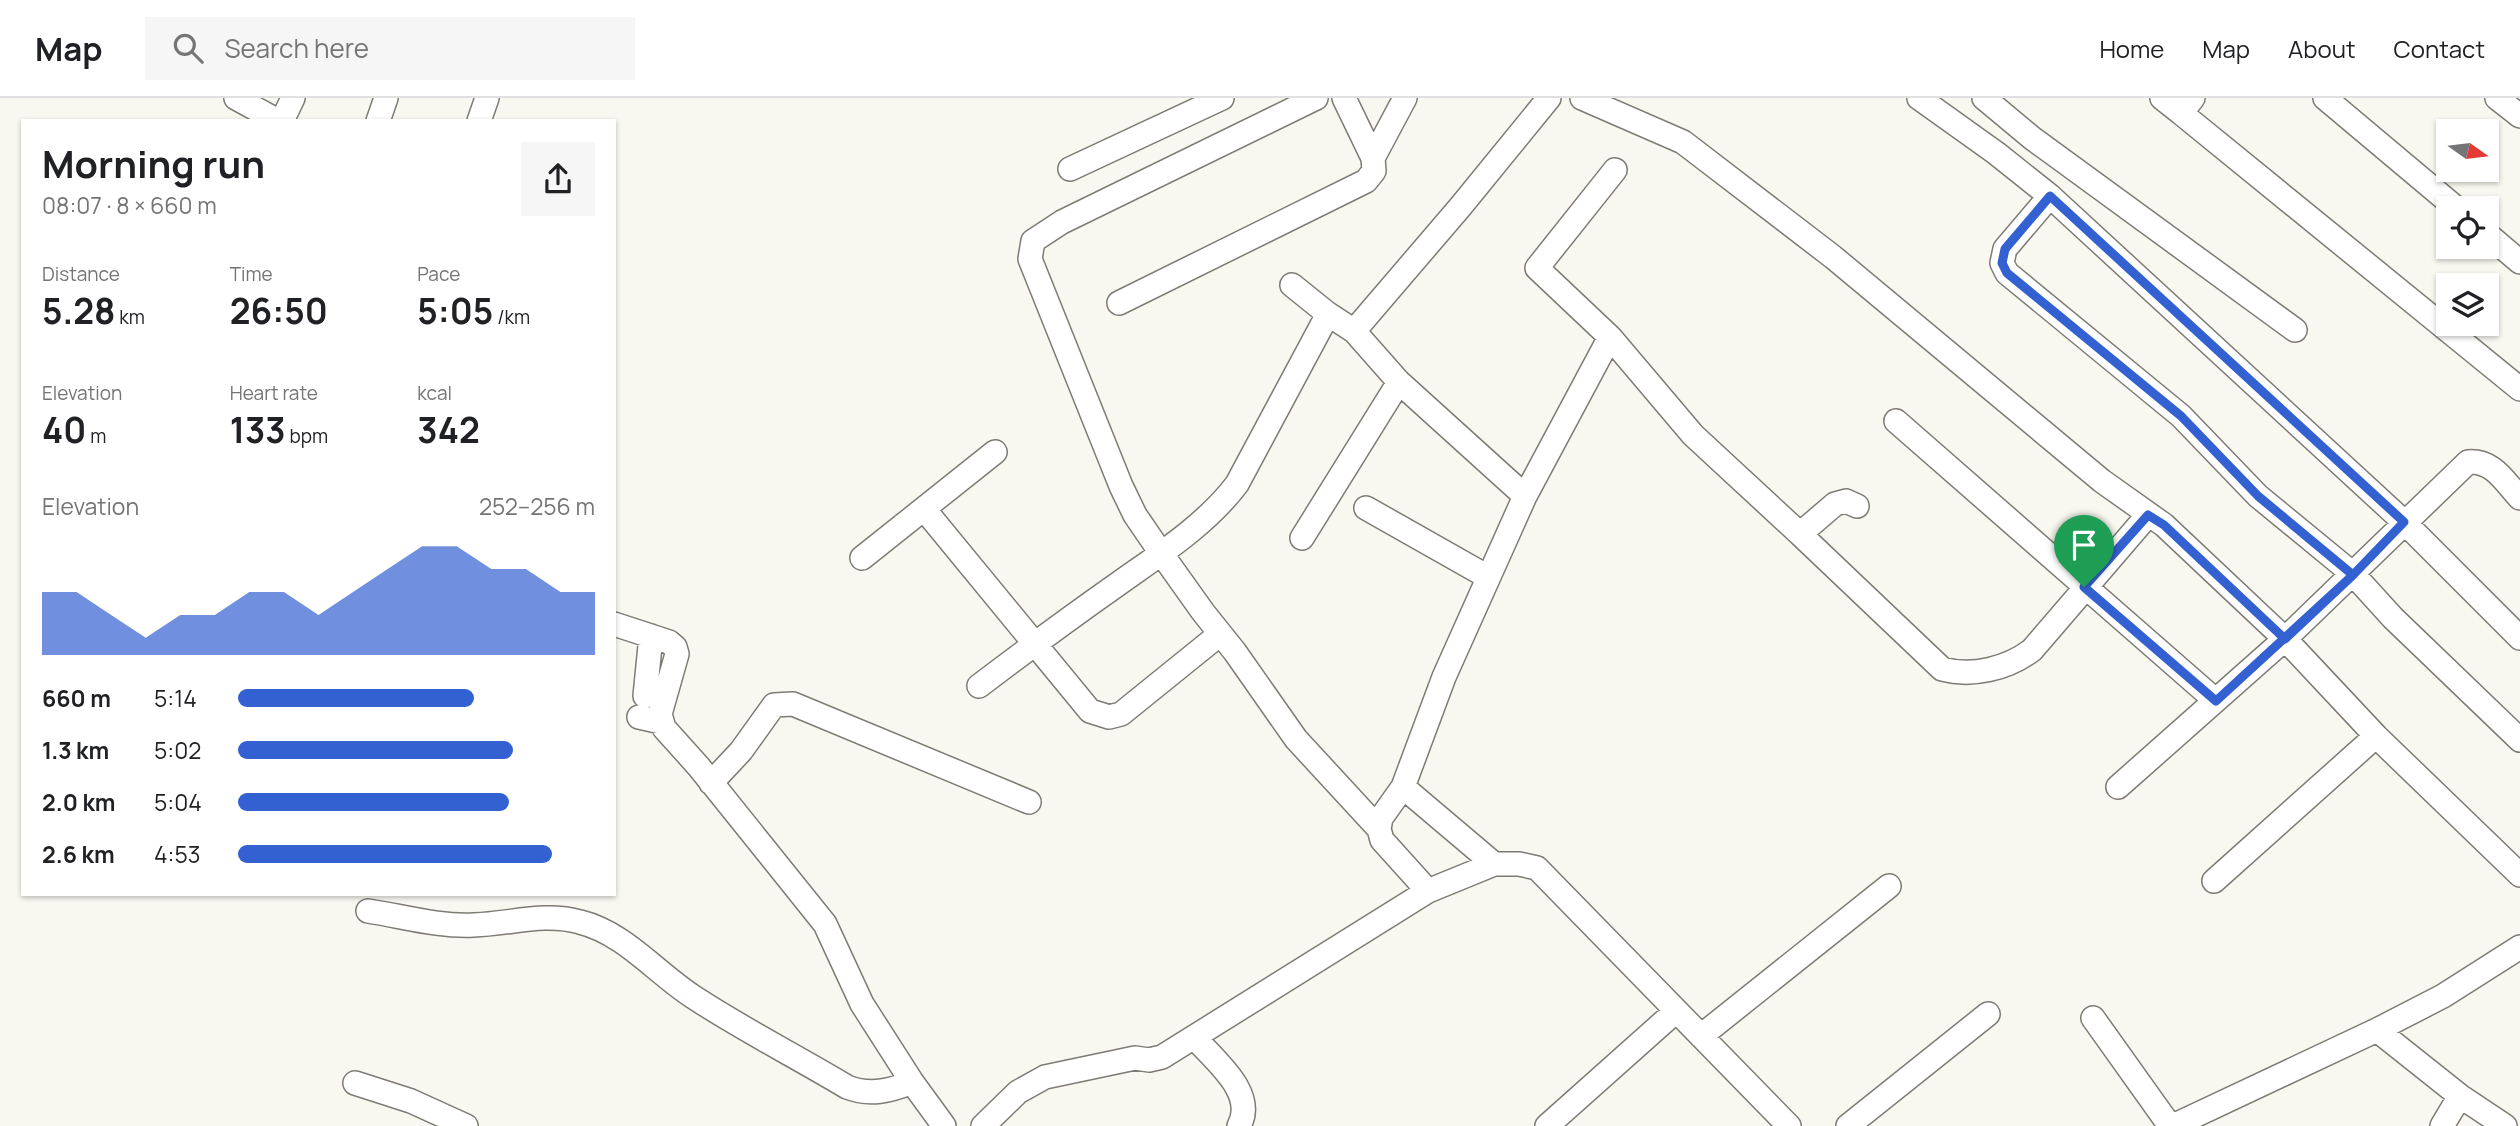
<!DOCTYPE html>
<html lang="en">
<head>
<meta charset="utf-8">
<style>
  body { margin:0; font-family:Manrope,sans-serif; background:#f6f6f6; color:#202124; height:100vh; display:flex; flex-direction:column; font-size:26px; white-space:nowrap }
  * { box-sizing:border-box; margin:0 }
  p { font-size:23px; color:#757577 }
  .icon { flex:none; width:38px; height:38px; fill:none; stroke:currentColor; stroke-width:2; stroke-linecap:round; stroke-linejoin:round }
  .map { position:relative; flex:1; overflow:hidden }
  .panel { position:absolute; left:21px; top:21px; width:595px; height:777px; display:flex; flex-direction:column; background:#fff; border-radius:0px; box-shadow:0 2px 5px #0004 }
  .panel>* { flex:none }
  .needle { width:46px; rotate:104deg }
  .controls { position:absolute; left:2436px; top:21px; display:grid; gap:14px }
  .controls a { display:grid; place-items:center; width:63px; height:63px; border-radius:0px; background:#fff; box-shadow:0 2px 5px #0004; font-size:35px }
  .pin { position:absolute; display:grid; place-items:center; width:60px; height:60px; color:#fff; margin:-72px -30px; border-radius:50% 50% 50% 0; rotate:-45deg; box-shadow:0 0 7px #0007 }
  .pin .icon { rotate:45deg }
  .round { display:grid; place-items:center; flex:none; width:74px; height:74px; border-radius:0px; background:#f6f6f6 }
  .overview { display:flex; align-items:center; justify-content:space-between; height:119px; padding:0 21px }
  h1 { font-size:38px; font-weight:700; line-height:52px }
  .stats { display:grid; grid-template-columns:repeat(3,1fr); gap:10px; height:119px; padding:7px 21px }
  .stats div { display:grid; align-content:center }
  .stats b { font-size:35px; font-weight:700 }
  .stats small { font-size:19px; font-weight:400 }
  .stats p { font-size:19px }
  .chart { height:196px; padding:14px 21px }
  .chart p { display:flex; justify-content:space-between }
  .chart svg { width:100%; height:126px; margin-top:7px; fill:#3461d1; opacity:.7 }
  ul { padding:0 21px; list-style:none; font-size:23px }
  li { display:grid; grid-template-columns:112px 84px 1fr; align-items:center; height:52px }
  li i { height:18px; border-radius:9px; background:#3461d1 }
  header { display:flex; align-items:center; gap:42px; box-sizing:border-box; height:98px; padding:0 35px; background:#fff; border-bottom:2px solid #e0e0e0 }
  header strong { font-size:33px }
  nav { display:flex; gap:38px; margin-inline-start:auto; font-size:24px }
  .search { width:490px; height:63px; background:#f6f6f6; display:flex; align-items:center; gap:18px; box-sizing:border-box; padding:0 24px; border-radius:0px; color:#757577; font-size:26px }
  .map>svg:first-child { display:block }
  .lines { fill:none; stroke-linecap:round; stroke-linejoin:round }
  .minor-casing { stroke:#7d7b74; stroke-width:26 }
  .minor { stroke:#fff; stroke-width:23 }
  .route-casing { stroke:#fff; stroke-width:14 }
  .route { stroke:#3461d1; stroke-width:9 }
</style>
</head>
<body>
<header>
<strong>Map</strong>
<div class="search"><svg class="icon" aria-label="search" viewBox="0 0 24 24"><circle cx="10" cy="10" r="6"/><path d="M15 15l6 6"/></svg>Search here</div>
<nav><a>Home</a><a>Map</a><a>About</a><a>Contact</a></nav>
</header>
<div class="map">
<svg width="2520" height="1028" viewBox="0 0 2520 1028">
  <rect width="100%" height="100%" fill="#f9f8f0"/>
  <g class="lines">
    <g class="minor-casing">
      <path id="minor" d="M236,0L278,23
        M1316,0L1062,124L1033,143L1030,161L1121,388L1135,417L1161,455L1203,514L1235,554L1296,641L1379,731
        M1582,0L1683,44L1833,159L2102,383L2164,427L2285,541L2376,638L2520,777
        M1919,0L1996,55L2050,98L2404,424L2520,540
        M1984,0L2032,40L2295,232
        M2162,0L2181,15
        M2193,0L2181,15L2520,291
        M2325,0L2456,110
        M2497,0L2520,18
        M282,23L293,0
        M378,23L386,0
        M479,23L487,0
        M1373,60L1405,0
        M1070,71L1222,0
        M2050,98L2005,151L2002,165L2007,175L2181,318L2258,398L2353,476L2393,520L2520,642
        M2487,136L2520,164
        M1292,187L1328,216L1354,233L1399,284L1525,398L1444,579L1403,689L1381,720L1379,731L1382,742L1428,793
        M1119,205L1366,83L1374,73L1373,60L1344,0
        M1354,233L1461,108L1549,0
        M1610,239L1693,337L1800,436
        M1896,323L2215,602
        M1525,398L1610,239L1537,170L1615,72
        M1857,408L1846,403L1835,406L1800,436L1942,571C1972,579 2007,571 2032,552L2148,417
        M1366,410L1488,479
        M924,411L1090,613L1109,619L1121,616L1220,536
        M1302,440L1399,284
        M862,460L995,354
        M614,526L669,544L675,549L677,556L660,616L664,630L699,669L825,826L862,906L912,984L944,1028
        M979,588C1025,553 1071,519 1118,486C1160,456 1206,427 1237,386L1328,216
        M645,598L651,538
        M639,619L661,624
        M711,685L741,653L774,607L793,606L1029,704
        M1403,689L1494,766
        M2118,689L2285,541L2468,364C2493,362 2504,383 2520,400
        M2214,783L2376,638
        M368,813C402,818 439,829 474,827C510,826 544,814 580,824C625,835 657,876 695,900C744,932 797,959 847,989C870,998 890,993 912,984
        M2093,920L2170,1028
        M2377,932L2460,998
        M1701,938L1889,788
        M1194,939C1215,963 1257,995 1239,1028
        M355,985L411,1003L466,1028
        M983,1028L1018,994L1045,979L1135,960L1149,962L1162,959L1428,793L1494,766H1519L1537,770L1789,1028
        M1547,1028L1676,913
        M1848,1028L1988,916
        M2173,1028L2377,932L2443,898L2520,849
        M2442,1028L2460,998L2505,1028"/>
    </g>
    <use href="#minor" class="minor"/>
  </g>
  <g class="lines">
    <g class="route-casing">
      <path id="route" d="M2084,489L2148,417L2164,427L2285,541L2353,477L2404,424L2050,98L2005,151L2002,165L2007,175L2181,318L2258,398L2353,477L2216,603L2084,489"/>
    </g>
    <use href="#route" class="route"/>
  </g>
</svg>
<div class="controls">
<a><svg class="needle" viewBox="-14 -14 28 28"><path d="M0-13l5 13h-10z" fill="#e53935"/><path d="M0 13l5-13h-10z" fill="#757577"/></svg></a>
<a><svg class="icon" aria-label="locate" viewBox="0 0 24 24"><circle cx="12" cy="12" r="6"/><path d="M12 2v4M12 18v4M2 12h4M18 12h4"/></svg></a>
<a><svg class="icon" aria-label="layers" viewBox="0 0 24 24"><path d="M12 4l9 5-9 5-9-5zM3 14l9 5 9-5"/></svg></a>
</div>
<div class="pin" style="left:2084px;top:489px;background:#1e9e55"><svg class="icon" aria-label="arrive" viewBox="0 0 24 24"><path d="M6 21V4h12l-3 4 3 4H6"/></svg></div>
<section class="panel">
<div class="overview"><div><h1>Morning run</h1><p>08:07 · 8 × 660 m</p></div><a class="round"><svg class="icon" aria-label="share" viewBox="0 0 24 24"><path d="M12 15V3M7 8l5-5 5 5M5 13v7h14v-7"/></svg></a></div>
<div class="stats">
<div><p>Distance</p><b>5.28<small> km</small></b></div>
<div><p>Time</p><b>26:50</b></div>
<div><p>Pace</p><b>5:05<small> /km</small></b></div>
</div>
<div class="stats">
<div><p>Elevation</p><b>40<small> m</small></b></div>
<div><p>Heart rate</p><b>133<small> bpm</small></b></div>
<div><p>kcal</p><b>342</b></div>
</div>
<div class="chart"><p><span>Elevation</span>252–256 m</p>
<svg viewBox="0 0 160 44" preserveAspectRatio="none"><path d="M0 44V22L10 22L20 30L30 38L40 30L50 30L60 22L70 22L80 30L90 22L100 14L110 6L120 6L130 14L140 14L150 22L160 22V44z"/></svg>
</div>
<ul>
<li><b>660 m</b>5:14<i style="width:66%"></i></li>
<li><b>1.3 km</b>5:02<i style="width:77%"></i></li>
<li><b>2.0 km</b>5:04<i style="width:76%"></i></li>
<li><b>2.6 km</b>4:53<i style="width:88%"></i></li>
</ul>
</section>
</div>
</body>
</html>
